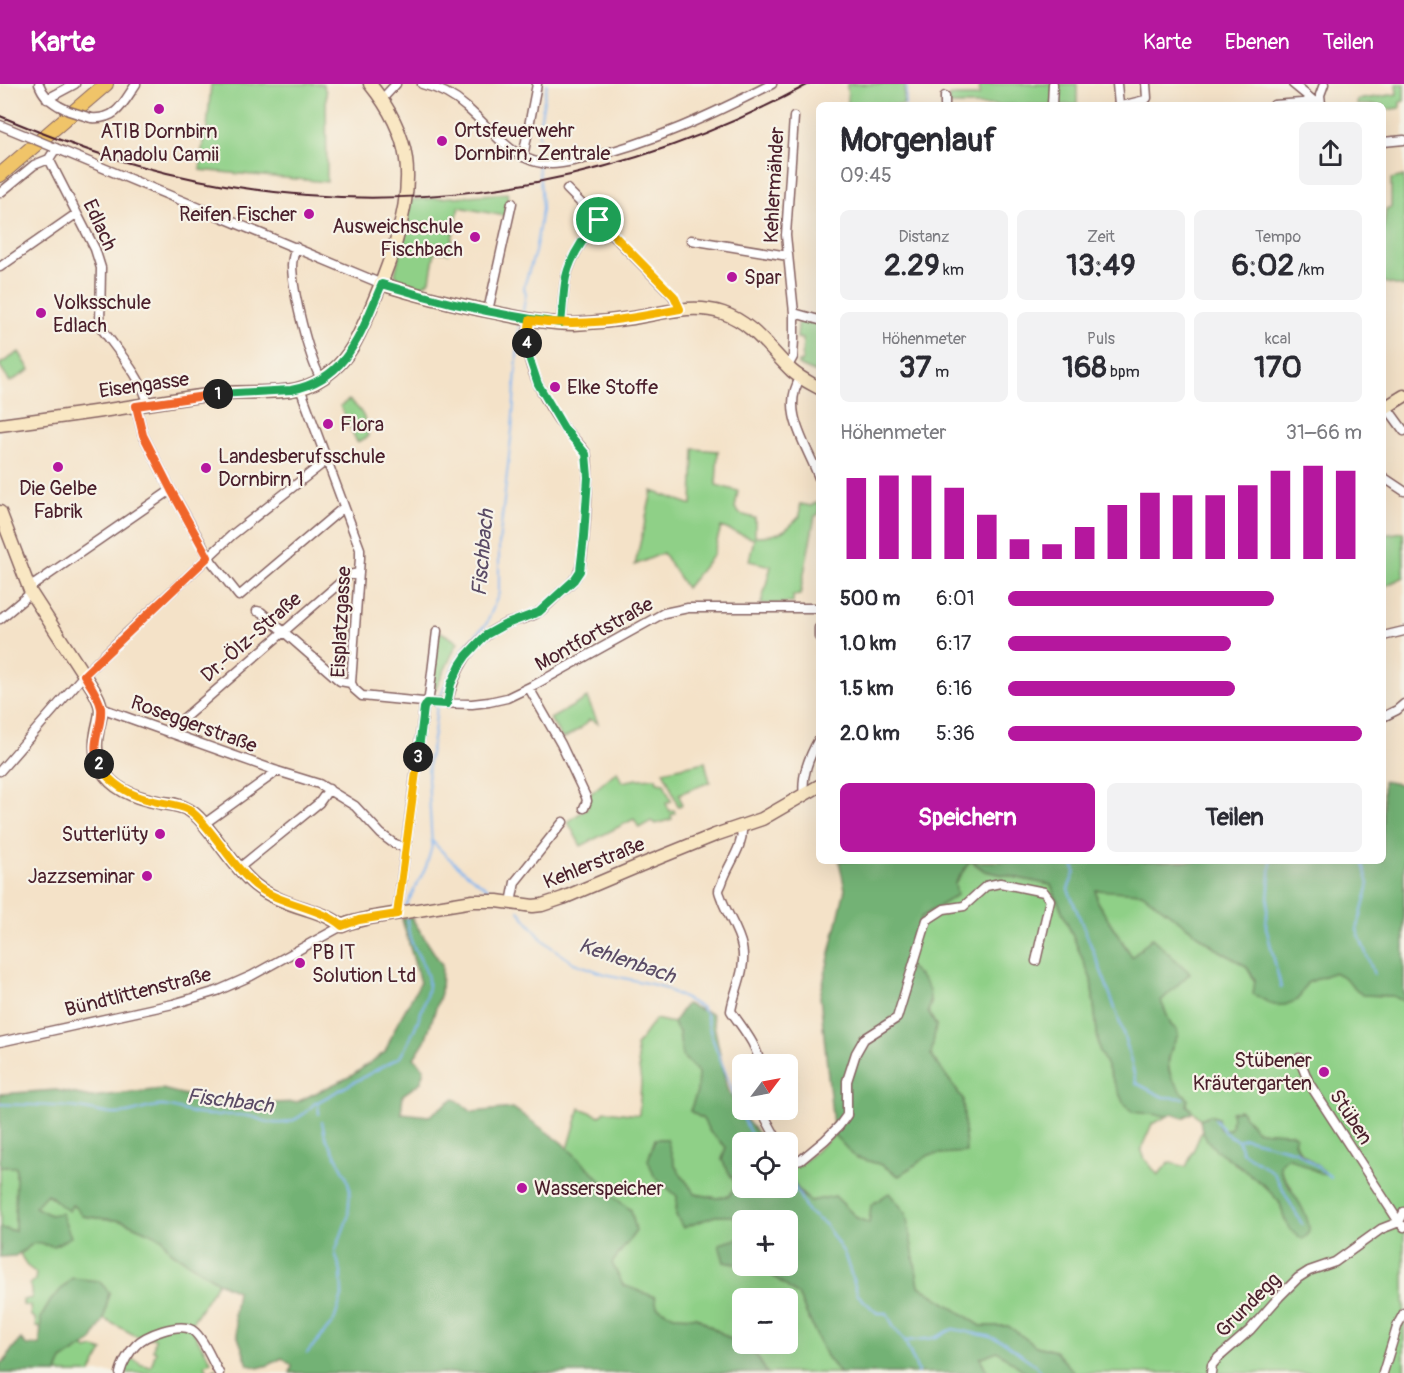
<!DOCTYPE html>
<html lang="de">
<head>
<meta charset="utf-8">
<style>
  body { margin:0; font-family:Pangolin,sans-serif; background:#f2f2f3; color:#2b2b33; height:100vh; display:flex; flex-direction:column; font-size:22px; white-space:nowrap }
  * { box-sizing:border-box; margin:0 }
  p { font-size:20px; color:#7c7c81 }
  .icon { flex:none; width:33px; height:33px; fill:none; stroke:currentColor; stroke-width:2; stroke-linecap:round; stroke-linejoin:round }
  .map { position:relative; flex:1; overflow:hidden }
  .panel { position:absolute; left:816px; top:18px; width:570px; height:762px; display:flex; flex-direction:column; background:#fff; border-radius:9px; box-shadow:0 6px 24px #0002 }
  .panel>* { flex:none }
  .needle { width:39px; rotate:58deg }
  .buttons { position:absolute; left:732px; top:970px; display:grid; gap:12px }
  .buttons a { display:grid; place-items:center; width:66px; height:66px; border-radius:9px; background:#fff; box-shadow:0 6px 24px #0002; font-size:30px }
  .pin { position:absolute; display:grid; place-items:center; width:51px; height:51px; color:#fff; margin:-26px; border:3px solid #fff; border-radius:50%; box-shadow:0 2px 6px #0007 }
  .km { position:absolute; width:30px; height:30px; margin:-15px; border-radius:50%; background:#222; color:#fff; font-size:16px; line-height:30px; text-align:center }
  .round { display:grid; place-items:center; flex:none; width:63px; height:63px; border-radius:9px; background:#f2f2f3 }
  .head { display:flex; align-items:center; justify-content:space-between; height:102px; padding:0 24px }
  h1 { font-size:33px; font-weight:700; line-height:45px }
  .figures { display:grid; grid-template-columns:repeat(3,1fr); gap:9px; height:102px; padding:6px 24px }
  .figures div { display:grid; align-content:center; border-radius:9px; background:#f2f2f3; text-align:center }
  .figures b { font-size:30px; font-weight:700 }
  .figures small { font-size:16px; font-weight:400 }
  .figures p { font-size:16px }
  .chart { height:168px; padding:12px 24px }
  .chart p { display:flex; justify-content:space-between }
  .chart svg { width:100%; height:108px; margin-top:6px; stroke:#b5179e; stroke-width:6 }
  .button { display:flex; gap:12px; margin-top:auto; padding:12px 24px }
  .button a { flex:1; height:69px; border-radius:9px; background:#b5179e; color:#fff; font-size:24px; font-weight:700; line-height:69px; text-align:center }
  .button a+a { background:#f2f2f3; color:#2b2b33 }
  ul { padding:0 24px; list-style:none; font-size:20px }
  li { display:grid; grid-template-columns:96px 72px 1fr; align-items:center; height:45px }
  li i { height:15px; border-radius:8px; background:#b5179e }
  header { display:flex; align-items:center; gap:36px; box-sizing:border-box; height:84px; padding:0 30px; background:#b5179e; color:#fff }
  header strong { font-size:28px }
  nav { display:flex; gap:33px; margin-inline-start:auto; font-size:21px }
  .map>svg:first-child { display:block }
  .green { fill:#8fd087; stroke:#6c7859; stroke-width:1.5; fill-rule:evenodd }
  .forest { fill:#73b274; stroke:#5e6850; stroke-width:1.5 }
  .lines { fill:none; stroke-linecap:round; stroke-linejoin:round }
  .stream { stroke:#83b6f0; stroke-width:2 }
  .street-casing { stroke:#866362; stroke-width:11 }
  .secondary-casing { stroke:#866362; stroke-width:15 }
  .primary-casing { stroke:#866362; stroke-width:16 }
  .street { stroke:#fff; stroke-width:8 }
  .secondary { stroke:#f9e7c3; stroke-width:12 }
  .primary { stroke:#f0c469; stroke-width:14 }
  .rail { stroke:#4a1f2b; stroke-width:2 }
  .street-bridge-casing { stroke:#866362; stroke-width:11; stroke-linecap:butt }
  .street-bridge { stroke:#fff; stroke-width:8 }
  .split-1-casing { stroke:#fff; stroke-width:12 }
  .split-2-casing { stroke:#fff; stroke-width:12 }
  .split-3-casing { stroke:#fff; stroke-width:12 }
  .split-4-casing { stroke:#fff; stroke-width:12 }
  .split-5-casing { stroke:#fff; stroke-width:12 }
  .split-1 { stroke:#22a559; stroke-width:8 }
  .split-2 { stroke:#f0652b; stroke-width:8 }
  .split-3 { stroke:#f5b400; stroke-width:8 }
  .split-4 { stroke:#22a559; stroke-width:8 }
  .split-5 { stroke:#f5b400; stroke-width:8 }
  .poi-dot { fill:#b5179e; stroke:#f7f3e8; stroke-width:2 }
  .labels { text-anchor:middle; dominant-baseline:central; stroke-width:4.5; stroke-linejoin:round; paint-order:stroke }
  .poi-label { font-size:20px; fill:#4a1f2b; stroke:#f7f3e8; text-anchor:start }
  .street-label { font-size:20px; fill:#4a1f2b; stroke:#f7f3e8 }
  .water-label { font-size:21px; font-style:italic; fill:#5b4c66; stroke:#f7f3e8 }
</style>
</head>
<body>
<header>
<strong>Karte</strong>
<nav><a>Karte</a><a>Ebenen</a><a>Teilen</a></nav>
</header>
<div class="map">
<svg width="1404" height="1289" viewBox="0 0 1404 1289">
  <rect width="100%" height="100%" fill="#f7f3e8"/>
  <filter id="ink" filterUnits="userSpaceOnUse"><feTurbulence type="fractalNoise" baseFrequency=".0167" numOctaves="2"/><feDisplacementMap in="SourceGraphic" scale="12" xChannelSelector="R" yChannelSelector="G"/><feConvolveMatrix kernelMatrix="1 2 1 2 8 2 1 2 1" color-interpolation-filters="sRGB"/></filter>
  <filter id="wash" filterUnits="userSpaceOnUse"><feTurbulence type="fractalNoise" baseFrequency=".008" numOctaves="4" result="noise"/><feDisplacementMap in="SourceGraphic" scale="24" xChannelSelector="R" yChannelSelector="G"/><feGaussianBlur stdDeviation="1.35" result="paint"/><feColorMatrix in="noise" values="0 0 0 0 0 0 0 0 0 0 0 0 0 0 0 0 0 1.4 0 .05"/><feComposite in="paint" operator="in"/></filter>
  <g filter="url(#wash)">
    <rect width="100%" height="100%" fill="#f4e2c8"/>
    <path class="green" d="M211,0H323L326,8L327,98L200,86L204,49L207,45Z
      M847,0H905L903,21H848Z
      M980,0H1077V21H948L949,12H979Z
      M1396,0H1404V17L1400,18V24L1383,26V21H1357V16L1397,10Z
      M1404,92V203L1383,198V151L1386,125L1391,123V95Z
      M508,109L505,132L459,123L449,169L435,167L430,196L422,202L399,195L395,190L411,116Z
      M804,234L819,238V290L798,281V278H802L803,255L797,254L798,241L800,235Z
      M19,268L30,286L10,298L0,282V280Z
      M349,316C364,328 366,335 368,353L357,358L340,322Z
      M694,365L718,367L716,401L738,407L735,424L740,430L755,434V452C778,452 784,449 800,432V420L811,422L819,417V430L815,432L800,511L793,512V519L761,520L771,482L749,477L754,455L721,443L713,471L686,504L663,469L635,481L652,407L692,421Z
      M1403,448L1404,493L1383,503V451Z
      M439,547L458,558L436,604H432Z
      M587,614L598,639L591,636H589L580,645L565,654H562L550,635Z
      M705,678L710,698L679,710L682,721L678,722L668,697L663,687Z
      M617,687L622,698L637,695L656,694L657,698L664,699L671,717L666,719L669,727L674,726L675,729L671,731L672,735L656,740L651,737L639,744L634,735L581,762L568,738L588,723L589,711Z
      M970,777L985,787L1051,801L1091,895L1099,965L1154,1030L1168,1032L1152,1040L1141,1065L1145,1075L1158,1091L1169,1078L1186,1083L1202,1047C1218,1074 1250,1086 1271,1109C1274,1112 1278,1116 1280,1120C1282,1124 1283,1129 1284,1134L1292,1104L1282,1090L1280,1081L1283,1076L1288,1073L1322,1090L1324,1087C1308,1074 1298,1070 1291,1049C1286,1049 1257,1048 1254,1045C1254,1045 1249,1037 1249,1036L1232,1034L1231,1044L1223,1047L1219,1044L1218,1034L1210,1031L1200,1035L1187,1021L1186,1012C1164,993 1165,975 1178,951L1177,946L1171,941L1161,917L1097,818L1096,805L1142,809L1217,865L1246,882L1265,916L1273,921L1298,916L1307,899L1334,888L1344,893L1363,911L1393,912L1404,917V1289H1075L1055,1267L1036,1262L1008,1242H981L919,1202L914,1176L869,1139L857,1134L835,1112L811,1117C795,1106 793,1098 789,1080L799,1082L834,1051L855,1073L882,1081L899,1092L929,1071L963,1015L931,971L936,941L928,928L931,919L906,881L921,833L932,825L955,799Z
      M655,935L673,939L679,948L682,972L698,988L697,1008L690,1027L703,1035L710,1048L726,1063L722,1076L736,1101L729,1112L717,1114L695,1110L675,1082L666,1055H655L654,1092L677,1112L676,1131L683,1143L715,1132L734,1131L741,1154L724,1178L742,1181V1182L762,1184L798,1211L826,1272L839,1289H767L756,1271L696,1233L674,1232L657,1223L655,1213L623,1202L612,1179L636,1147L631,1126L614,1114L596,1091L568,1065L580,1024L600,1032L605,1027L639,1031L641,998L636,962ZM742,1215H788V1260H742Z
      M16,1082L15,1147L0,1144V1083Z
      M47,1110L69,1127L71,1121L77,1124L82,1132L123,1137L162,1154L170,1167L218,1198L191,1240V1244L211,1277L205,1281L209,1289L216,1285L218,1289H123L129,1274L139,1278V1280L151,1283L156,1267L153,1266L155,1254H140L104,1235L109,1209L41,1233V1244L36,1243L35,1234L31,1232L30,1222L23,1221V1216L32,1214L30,1200L35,1196L36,1189L27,1182L20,1170L34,1159L54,1162L50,1131L34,1123Z
      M84,1262L87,1266L94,1264L103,1267L91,1288V1289H57L62,1276Z
      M997,1267L1027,1289H988L980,1274Z"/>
    <path class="forest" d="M1383,697L1404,701V917L1392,912L1362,911L1344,893L1334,888L1307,899L1298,916L1285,921H1273L1253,910L1255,896L1246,882L1217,865L1142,809L1096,806L1097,818L1132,873L1152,854L1190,889L1161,917L1171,941L1177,946L1178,951C1161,981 1167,991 1188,1015L1187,1021L1193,1028L1183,1034L1172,1030L1168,1032L1132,1028L1123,1018L1099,965L1091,895L1051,801L985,787L972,777H1383Z
      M839,777H970L955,799L957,811L921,833L906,880C923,895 935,903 928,928L936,941L931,971L963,1015L966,1068L929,1071L899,1092L882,1081L855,1073L834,1051L820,912L845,805Z
      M411,833L442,881L441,909L425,957L414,974L424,984L421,998L403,1011L401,1029L429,1032L454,1014L472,1028L513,1024L561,1058L596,1091L614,1113L631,1126L636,1147L612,1179L623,1201L655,1213L657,1223L674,1232L696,1233L756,1271L767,1289H290L292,1282L282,1274L269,1281L258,1284L248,1281L237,1250L234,1230L237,1207L218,1198L170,1167L162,1154L123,1137L82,1132L77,1124L72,1121L69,1127C60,1123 56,1115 47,1110L35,1123L50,1131L61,1129L71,1153L54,1162L34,1159L15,1172L0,1173V1144L15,1147L16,1083H0V1010L56,1006L91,1013L162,1005L225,1021L297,1018L351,992L385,968L396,942L420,899L402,835Z
      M686,920L712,930L727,1005L742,1031L766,1059H742V1104H788V1078L793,1098L801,1111L811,1117L835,1112L857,1134L869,1139L871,1121L889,1109L906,1129L919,1202L981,1242H1008L1036,1262L1055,1267L1075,1289H1027L997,1267L980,1274L988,1289H839L826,1272L798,1211L762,1184L751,1182H788V1137H742V1181L724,1178L719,1160L741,1154L734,1132H715L683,1144L676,1131L677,1112L654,1092L648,1076L655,1055H667L675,1082L695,1110L717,1114L729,1112L736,1101L722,1076L726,1063L710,1048L703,1035L690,1027L697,1008L698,988L682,972L679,948L673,939Z
      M1240,1026C1244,1030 1253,1044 1256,1046C1259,1048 1286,1049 1291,1049L1296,1052L1294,1058L1300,1069L1324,1087L1325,1090H1322L1288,1073L1283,1076L1280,1081C1280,1084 1281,1088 1282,1091C1288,1102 1324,1148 1302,1155L1291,1146L1284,1134L1280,1119L1267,1104L1240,1082L1215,1065L1207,1056L1202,1047L1200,1035L1210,1031L1218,1034L1219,1044C1223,1048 1226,1047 1231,1044L1232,1034L1231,1028Z
      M72,1194L99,1197L109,1208L104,1235L91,1258L62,1276L57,1289H0V1279L4,1278L13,1264L21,1255L27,1262L40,1260L41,1233L51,1216Z"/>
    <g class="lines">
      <path class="stream" d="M905,21L907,0
        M538,74L539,43L547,0
        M523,227L526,209L524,205L525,199L535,168L542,125L541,106L538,80
        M439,616L455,578L464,563L487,539L499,509V460L512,346L519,242
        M432,757C452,779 474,796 499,812
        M1073,777L1075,788L1068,805C1094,870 1122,931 1136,999L1163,1013L1183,1014
        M1271,777L1266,843L1281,903
        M1362,777L1369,800L1357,846L1374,890
        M406,822L426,783L432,762L428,694L429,675L434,650L437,621
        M519,827L541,854L551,863L574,879L605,890L660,902L701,923L706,930L711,951L743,1034L751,1051L758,1059
        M318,1018L319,1030
        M0,1020C26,1021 52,1021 78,1024C91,1025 105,1031 118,1030C134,1030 147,1021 163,1022C175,1023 186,1028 198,1030C215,1033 231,1029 248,1032C257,1033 266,1039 274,1039C291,1041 303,1032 314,1020L400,973C410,957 430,914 428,895C426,882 416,869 411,857C408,850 408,842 407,834
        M1215,1035L1225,1049L1238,1056L1245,1054L1296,1067L1331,1093
        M1238,1056L1242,1068L1273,1088L1302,1140
        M788,1090L808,1128L825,1140L844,1169L858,1211L877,1229H887L893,1242L905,1257L918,1287L917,1289
        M906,1257L934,1254L953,1245L987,1252L1004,1258L1034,1280L1041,1289
        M307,1269L334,1237L342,1212L341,1188L335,1168L348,1133L350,1106L346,1091L325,1052L322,1038"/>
    </g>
  </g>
  <g filter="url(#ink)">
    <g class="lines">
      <g class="street-casing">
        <path id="street" d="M39,0C43,11 49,16 59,22
          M422,0C438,4 454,12 466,23C485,39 499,59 520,71C527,75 534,78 542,79C557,82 572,77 587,74C652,59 713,30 772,0
          M1117,0L1119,21
          M1293,0L1315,18L1320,17
          M47,15L75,0
          M382,15L396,0
          M1321,20L1320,11L1324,0
          M945,21V12
          M1052,21L1053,0
          M1125,21L1145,16L1147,14L1146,0
          M1274,21L1315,18
          M91,34C117,36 123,19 136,0
          M0,41L29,53
          M1383,58L1404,56
          M53,63L382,200
          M523,73L537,0
          M49,75L95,165L101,184L100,239L102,245C117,266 143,295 148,320
          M567,105L673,212L680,225
          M0,109L34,81L49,75L56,64
          M691,156L788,172
          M296,163C294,169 292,175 292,182C293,210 308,271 321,295
          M0,183L76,130
          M488,227L512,119
          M794,229L819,236
          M561,239C563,224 563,208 566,193C572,171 584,153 599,137
          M788,282L793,273L794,255V229L786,151L794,33
          M801,293C779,327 808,362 819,394
          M300,304L360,465V474L351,599L354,605L362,612L433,619L472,620L489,618L507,614L536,600L664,529L688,524H819
          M1383,318L1404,347
          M136,322L143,351L171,406L212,478L239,512L344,423
          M1383,393L1404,407
          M28,503L35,500L171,406
          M257,527L261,528L340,597L351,599
          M0,535L31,509
          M819,544V553
          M1383,552L1404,547
          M529,604L561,660L586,713L587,717L584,724
          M447,620C455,585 470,557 503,541C514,536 527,535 537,529C546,524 554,514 561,508C568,502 576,496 579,487C584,475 591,380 586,369C582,362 571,352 565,345C548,323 525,282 527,254C527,248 529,242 530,236
          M101,624L277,687L319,700L355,722L381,750L393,759L405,764
          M1383,633L1397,626L1404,620
          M169,649L175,642L349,491L359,489
          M0,687L84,591L126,550L232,451L322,380L326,378
          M804,712C801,692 809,673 819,655
          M204,740L272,691L277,687
          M742,742C744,763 728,780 722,799C721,802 719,804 719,807C719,809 722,815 722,816C728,832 739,847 742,863C747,886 734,906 731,927C742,944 757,960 760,981
          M239,784L319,719L329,705
          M511,819L515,798L563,738
          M397,830L424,624L429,613L437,547
          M0,958L173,920L217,907L251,892L342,842
          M1299,974L1309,999L1399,1138L1404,1143
          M763,1026L766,1035L779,1059
          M788,1073L793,1078L801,1076L825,1056L839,1042L847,1031V997L856,969L864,955L897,934L927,836L944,825L964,822L986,802L1000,799L1044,808L1050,816L1036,877
          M120,1289C122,1280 129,1268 136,1261C145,1251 179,1238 192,1246C203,1253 212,1277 219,1289
          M1211,1289L1212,1281L1218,1274L1250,1246L1279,1213L1298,1194L1309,1187L1335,1178L1381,1145L1399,1138L1404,1128
          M1383,1289L1398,1240L1404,1229"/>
      </g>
      <g class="secondary-casing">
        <path id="secondary" d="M382,200C419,212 458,221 497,229C522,234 548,240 574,240C593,239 613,237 633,234C663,229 693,219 723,229C753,239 770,266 792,287C800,294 810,299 819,304
          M1383,325L1404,312
          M0,341C45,335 90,329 135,322C165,317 195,312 225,309C249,307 274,310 297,305C311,302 323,295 333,286C350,272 358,253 367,233C378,208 388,183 396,157C415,94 412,52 370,0
          M0,428L31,509L93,605C97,612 101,619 101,626C101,634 98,641 97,649C94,665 96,679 106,692C119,709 142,715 162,719C171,720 181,721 189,726C197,731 203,738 208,745C224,764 237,786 255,801C271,814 291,820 309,826C321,830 333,834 342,842L349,839L369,834L473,817H497L533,822L542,821L563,814L641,781L715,751L762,735L819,702"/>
      </g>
      <g class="primary-casing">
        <path id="primary" d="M0,91L106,0"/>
      </g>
      <use href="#street" class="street"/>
      <use href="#secondary" class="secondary"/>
      <use href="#primary" class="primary"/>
      <path class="rail" d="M0,32C45,51 90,68 136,81C365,145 601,113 809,0"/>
      <g class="street-bridge-casing">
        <path id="street-bridge" d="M59,22L69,27L91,34
          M29,53L53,63"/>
      </g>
      <use href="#street-bridge" class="street-bridge"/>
    </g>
  </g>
  <g class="lines" filter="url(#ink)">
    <g class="split-1-casing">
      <path id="split-1" d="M218,310L291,306C349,295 361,247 382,200C440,218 500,232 561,239C563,224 563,208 566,193C571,171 584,153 599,136"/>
    </g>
    <g class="split-2-casing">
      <path id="split-2" d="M99,680C89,658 103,644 101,624C99,612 90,601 84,591L208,473L171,406L143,351L136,322L218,310"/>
    </g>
    <g class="split-3-casing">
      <path id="split-3" d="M99,680C111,703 133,713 158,718C168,720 180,721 189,726C197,731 202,738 208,745C224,764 237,786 255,801C280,821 321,823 342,842L359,836L397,830L418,673"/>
    </g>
    <g class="split-4-casing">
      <path id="split-4" d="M418,673L424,624L427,619L447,620L451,600L460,581L466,572L479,558L486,551L504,541L539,528L574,496L580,487L584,453L588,393L586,370L564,344L538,300L529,273L527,259"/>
    </g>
    <g class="split-5-casing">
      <path id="split-5" d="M527,259L530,236C584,244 627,235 680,225L674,212L599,136"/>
    </g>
    <use href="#split-1" class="split-1"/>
    <use href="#split-2" class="split-2"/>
    <use href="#split-3" class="split-3"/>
    <use href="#split-4" class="split-4"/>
    <use href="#split-5" class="split-5"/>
  </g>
  <g class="poi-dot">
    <circle cx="159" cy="25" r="6"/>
    <circle cx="442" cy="57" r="6"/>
    <circle cx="309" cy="130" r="6"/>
    <circle cx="475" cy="153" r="6"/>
    <circle cx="732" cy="193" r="6"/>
    <circle cx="41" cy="229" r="6"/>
    <circle cx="555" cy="303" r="6"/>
    <circle cx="328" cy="340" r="6"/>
    <circle cx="58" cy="383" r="6"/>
    <circle cx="206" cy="384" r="6"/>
    <circle cx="160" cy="750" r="6"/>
    <circle cx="147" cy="792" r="6"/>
    <circle cx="300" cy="879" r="6"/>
    <circle cx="1324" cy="988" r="6"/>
    <circle cx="522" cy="1104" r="6"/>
  </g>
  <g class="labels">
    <g class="poi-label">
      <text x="454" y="46">Ortsfeuerwehr<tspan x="454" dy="23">Dornbirn, Zentrale</tspan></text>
      <text x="159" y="47" text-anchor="middle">ATIB Dornbirn<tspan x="159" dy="23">Anadolu Camii</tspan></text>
      <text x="297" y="130" text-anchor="end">Reifen Fischer</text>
      <text x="463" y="142" text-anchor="end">Ausweichschule<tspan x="463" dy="23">Fischbach</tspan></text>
      <text x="744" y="193">Spar</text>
      <text x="53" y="218">Volksschule<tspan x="53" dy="23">Edlach</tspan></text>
      <text x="567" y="303">Elke Stoffe</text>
      <text x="340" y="340">Flora</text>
      <text x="218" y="372">Landesberufsschule<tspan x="218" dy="23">Dornbirn 1</tspan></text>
      <text x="58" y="404" text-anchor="middle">Die Gelbe<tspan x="58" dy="23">Fabrik</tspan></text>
      <text x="148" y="750" text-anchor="end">Sutterlüty</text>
      <text x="135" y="792" text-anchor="end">Jazzseminar</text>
      <text x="312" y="868">PB IT<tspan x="312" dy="23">Solution Ltd</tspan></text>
      <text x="1312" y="976" text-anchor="end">Stübener<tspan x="1312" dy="23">Kräutergarten</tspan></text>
      <text x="534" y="1104">Wasserspeicher</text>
    </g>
    <g class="street-label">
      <text transform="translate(774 101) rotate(-87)">Kehlermähder</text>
      <text transform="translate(100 141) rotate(65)">Edlach</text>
      <text transform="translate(144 301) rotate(-8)">Eisengasse</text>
      <text transform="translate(341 538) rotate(-87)">Eisplatzgasse</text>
      <text transform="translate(594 550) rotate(-29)">Montfortstraße</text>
      <text transform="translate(251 553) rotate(-41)">Dr.-Ölz-Straße</text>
      <text transform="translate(194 640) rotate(20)">Roseggerstraße</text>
      <text transform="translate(594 779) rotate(-22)">Kehlerstraße</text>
      <text transform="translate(138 908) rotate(-14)">Bündtlittenstraße</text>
      <text transform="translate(1351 1033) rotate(57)">Stüben</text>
      <text transform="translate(1248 1221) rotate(-45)">Grundegg</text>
    </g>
    <g class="water-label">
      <text transform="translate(483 469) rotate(-85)">Fischbach</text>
      <text transform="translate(627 877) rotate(19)">Kehlenbach</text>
      <text transform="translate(230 1017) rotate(7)">Fischbach</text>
    </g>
  </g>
</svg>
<div class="buttons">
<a><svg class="needle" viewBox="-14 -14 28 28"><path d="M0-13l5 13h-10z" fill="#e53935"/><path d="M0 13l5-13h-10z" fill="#7c7c81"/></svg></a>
<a><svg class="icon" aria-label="locate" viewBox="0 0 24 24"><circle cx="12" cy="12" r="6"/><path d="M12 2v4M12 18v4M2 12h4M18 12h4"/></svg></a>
<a>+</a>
<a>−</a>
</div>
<div class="pin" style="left:599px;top:136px;background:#1e9e55"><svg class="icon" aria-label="arrive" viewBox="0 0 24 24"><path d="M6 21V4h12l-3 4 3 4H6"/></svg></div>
<b class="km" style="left:218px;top:310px">1</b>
<b class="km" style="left:99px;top:680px">2</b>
<b class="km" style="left:418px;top:673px">3</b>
<b class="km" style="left:527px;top:259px">4</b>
<section class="panel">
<div class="head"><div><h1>Morgenlauf</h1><p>09:45</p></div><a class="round"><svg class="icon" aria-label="share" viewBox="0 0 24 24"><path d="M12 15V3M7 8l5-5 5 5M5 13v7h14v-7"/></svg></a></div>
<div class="figures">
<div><p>Distanz</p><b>2.29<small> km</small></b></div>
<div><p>Zeit</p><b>13:49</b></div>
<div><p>Tempo</p><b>6:02<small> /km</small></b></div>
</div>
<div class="figures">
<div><p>Höhenmeter</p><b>37<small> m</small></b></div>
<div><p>Puls</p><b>168<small> bpm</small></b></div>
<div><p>kcal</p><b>170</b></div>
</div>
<div class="chart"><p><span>Höhenmeter</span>31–66 m</p>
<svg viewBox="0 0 160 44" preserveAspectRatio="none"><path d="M5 44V11M15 44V10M25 44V10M35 44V15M45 44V26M55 44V36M65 44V38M75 44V31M85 44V22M95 44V17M105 44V18M115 44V18M125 44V14M135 44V8M145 44V6M155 44V8"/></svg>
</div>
<ul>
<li><b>500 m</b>6:01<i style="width:75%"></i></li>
<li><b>1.0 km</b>6:17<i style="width:63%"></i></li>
<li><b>1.5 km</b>6:16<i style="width:64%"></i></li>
<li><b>2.0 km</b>5:36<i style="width:100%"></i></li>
</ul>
<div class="button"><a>Speichern</a><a>Teilen</a></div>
</section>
</div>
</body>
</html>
